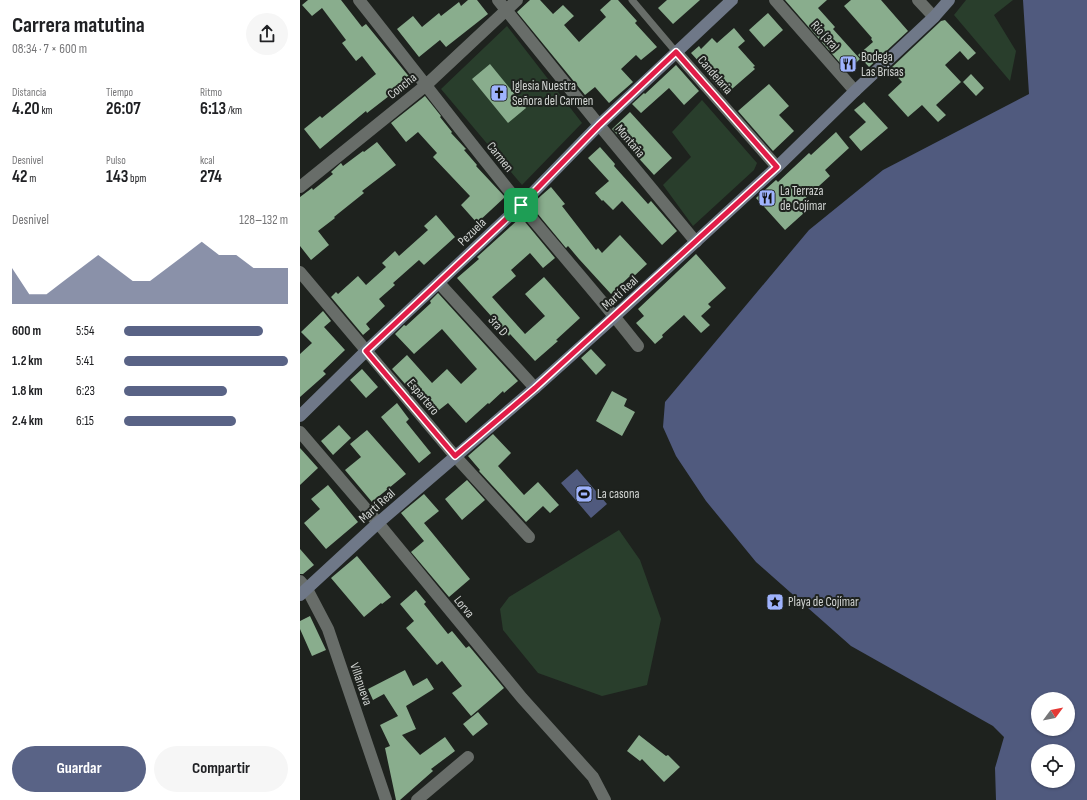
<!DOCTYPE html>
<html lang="es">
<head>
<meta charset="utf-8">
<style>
  body { margin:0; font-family:"Sofia Sans Condensed",sans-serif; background:#f6f6f6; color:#202124; height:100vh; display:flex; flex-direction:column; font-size:15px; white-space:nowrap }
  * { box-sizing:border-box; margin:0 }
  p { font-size:13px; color:#757577 }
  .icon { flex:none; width:22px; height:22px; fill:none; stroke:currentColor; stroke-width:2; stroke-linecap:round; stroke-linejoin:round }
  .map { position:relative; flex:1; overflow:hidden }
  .panel { display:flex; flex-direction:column; background:#fff; width:300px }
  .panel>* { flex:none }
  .needle { width:26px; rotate:58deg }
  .fabs { position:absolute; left:731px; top:692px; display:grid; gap:8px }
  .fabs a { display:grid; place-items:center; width:44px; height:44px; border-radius:50%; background:#fff; box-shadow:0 1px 3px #0004; font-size:20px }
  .pin { position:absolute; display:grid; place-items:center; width:34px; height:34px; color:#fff; margin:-17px; border-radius:8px; box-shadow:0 2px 6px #0006 }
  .round { display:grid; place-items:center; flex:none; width:42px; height:42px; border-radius:21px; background:#f6f6f6 }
  .headline { display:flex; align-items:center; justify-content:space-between; height:68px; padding:0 12px }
  h1 { font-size:22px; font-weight:700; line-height:30px }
  .metrics { display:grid; grid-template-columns:repeat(3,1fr); gap:6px; height:68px; padding:4px 12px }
  .metrics div { display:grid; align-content:center }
  .metrics b { font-size:17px; font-weight:700 }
  .metrics small { font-size:11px; font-weight:400 }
  .metrics p { font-size:11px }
  .chart { height:112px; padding:8px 12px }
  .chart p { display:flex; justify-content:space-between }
  .chart svg { width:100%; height:72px; margin-top:4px; fill:#596386; opacity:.7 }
  .action { display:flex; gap:8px; margin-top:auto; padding:8px 12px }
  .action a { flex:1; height:46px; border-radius:24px; background:#596386; color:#fff; font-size:16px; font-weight:700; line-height:46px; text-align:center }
  .action a+a { background:#f6f6f6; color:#202124 }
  ul { padding:0 12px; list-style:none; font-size:13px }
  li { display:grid; grid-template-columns:64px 48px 1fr; align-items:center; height:30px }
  li i { height:10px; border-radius:5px; background:#596386 }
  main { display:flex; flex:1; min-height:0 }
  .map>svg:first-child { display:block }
  .green { fill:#293e2c }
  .water { fill:#505a7e; fill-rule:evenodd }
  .building { fill:#89ad8d }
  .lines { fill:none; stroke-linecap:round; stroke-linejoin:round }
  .lane { stroke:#686d69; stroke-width:7 }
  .street { stroke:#686d69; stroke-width:12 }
  .secondary { stroke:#6f7888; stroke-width:12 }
  .route-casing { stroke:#fff; stroke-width:8 }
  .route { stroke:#e11d48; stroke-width:5 }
  .labels { text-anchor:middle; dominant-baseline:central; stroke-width:4; stroke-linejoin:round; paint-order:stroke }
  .street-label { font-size:13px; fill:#d1d4d2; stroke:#1e221e }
  .poi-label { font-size:13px; fill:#d1d4d2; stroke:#1e221e; text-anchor:start }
</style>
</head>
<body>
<main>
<section class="panel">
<div class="headline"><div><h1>Carrera matutina</h1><p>08:34 · 7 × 600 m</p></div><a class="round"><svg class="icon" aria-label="share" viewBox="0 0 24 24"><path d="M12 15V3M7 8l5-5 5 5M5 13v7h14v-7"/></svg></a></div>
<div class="metrics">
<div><p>Distancia</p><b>4.20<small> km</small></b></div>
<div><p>Tiempo</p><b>26:07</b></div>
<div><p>Ritmo</p><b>6:13<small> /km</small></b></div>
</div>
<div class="metrics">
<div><p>Desnivel</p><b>42<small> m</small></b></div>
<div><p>Pulso</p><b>143<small> bpm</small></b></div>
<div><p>kcal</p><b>274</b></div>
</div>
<div class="chart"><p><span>Desnivel</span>128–132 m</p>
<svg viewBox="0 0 160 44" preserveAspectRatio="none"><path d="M0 44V22L10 38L20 38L30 30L40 22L50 14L60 22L70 30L80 30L90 22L100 14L110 6L120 14L130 14L140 22L150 22L160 22V44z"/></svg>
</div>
<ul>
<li><b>600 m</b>5:54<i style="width:85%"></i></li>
<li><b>1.2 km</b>5:41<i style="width:100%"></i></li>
<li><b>1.8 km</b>6:23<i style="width:63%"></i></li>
<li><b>2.4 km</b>6:15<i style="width:68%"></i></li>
</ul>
<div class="action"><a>Guardar</a><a>Compartir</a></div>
</section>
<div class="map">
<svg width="787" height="800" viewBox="0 0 787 800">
  <rect width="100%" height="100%" fill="#1e221e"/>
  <path class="green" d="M666,0H713L694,15L716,51L710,81L654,15Z
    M207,26L282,123L222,185L141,89Z
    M402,100L457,163L454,170L393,226L363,185L391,157L372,132Z
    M319,530L340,560L361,619L347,685L302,696L238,673L203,630L200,609L209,597Z"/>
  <path class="water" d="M723,0H787V800H696L695,768L704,737L693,726L551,646L456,562L406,501L376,456L363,427L365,402L509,230L583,170L729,94ZM738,699H768V729H738ZM738,751H768V781H738Z
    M277,469L307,504L291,518L261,483Z"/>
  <path class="building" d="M8,0H41L62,27L66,24L111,79L67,113L66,111L20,149L4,129L20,116L22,118L76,74L62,56L56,61L42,43L46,40L22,8L12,16L2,5Z
    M168,0H177L188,14L146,47L140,40L119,57L97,29L113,16L122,27L139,13L141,16L159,2L161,6Z
    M230,0H240L253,14L263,5L274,16L264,25L279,42L306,17L300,10L311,0H318L337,21L335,23L357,47L341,60L336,55L321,69L333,82L309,103L295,87L285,95L217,12Z
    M367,0H400L373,24L358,8Z
    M485,0H527L518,8L535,27L533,29L560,59L547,71Z
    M551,0H581L608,31L569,67L558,55L573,42L571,39L572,38L544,6Z
    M468,13L483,30L464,47L449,30Z
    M645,20L676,53L668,60L660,51L645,65L661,82L636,105L646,115L638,122L622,105L608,117L588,95L602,82L590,69L641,21Z
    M434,28L445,41L438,47L455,66L453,67L455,69L425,95L409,77L411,75L391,53L399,46L401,49L412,38L417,43Z
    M190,64L226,108L208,123L172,79Z
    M376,65L399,91L384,105L369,88L341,113L332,104L344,93L345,94Z
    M671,74L684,88L676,96L663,82Z
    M469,84L489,106L479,115L494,131L473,151L438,111Z
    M125,96L141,116L140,117L152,132L151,133L166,149L164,150L177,165L176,166L205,197L177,223L161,205L170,196L133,157L137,153L118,132L106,142L91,123Z
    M564,102L588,128L561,151L549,137L566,122L554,110Z
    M330,112L372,158L354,175L312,129Z
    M536,132L549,148L525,170L530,176L499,204L505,212L485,230L456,198L476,180L478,182L509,153L511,155Z
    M77,142L96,165L62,191L64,193L34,217L35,218L18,231L29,245L11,260L0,246V197L12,188L13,190L33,174L31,172L41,163L43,166L63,151L64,152Z
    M300,147L315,164L314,166L348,204L351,201L377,231L362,245L322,201L313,210L303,200L302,201L295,193L309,181L288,158Z
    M251,187L265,204L262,206L296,250L298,248L302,253L320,235L347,264L332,278L330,276L311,294L279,259L268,246L266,248L232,207L234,204L233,203L243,194Z
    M136,215L155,237L124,265L119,260L93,283L95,285L79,299L85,306L66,324L70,329L63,335L31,297L36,292L38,294L58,276L66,285L86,267L82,263L95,251L99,256L128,230L124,226Z
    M221,217L255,258L243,268L230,253L211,270L216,276L192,297L225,334L245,316L225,294L244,277L280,318L256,340L258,341L235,361L210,334L209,336L157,278L179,259L177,257Z
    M396,254L426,288L408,304L411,307L401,316L410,325L401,333L384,315L362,335L363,337L355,344L336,323L344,316L338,309Z
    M138,293L218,381L204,393L203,391L189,404L188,403L166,423L148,403L134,414L109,383L106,385L92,369L107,355L132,383L147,369L161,384L177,369L142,329L114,354L95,334L104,325L106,326L131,303L130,301Z
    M23,311L31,321L24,327L45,350L23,371L26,374L0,397V354L12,343L1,332Z
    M291,349L306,365L296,375L281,358Z
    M62,369L78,387L66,398L50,380Z
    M312,391L327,399L324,406L335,412L322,436L296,421Z
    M97,403L109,419L106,422L131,453L119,463L81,417Z
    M39,425L51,438L33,455L21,441Z
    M67,430L106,474L72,502L45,470L61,457L50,444Z
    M193,434L211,453L198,466L224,495L238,482L259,505L250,513L243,506L226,522L179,471L180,470L168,456Z
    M0,448L18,468L0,485Z
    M167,480L185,500L162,520L145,499Z
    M28,485L58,522L26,549L4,523L20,509L11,499Z
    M124,494L139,511L124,523L170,579L149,597L111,552L124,541L101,513Z
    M0,549L14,565L3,574H0Z
    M57,556L91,597L82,604L81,603L64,617L31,578Z
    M116,590L126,602L124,604L148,634L152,631L166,648L169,646L204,688L171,716L152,693L162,686L142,661L137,665L106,628L114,621L100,604Z
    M10,616L26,650L12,656L0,629V621Z
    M105,670L113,686L127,678L134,689L106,706L116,729L102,735L120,755L145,737L155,751L131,769L133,771L100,800H96L85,748L90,746L80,725L98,716L84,694L73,700L68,689Z
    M178,712L188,724L173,736L163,724Z
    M339,735L366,756L368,755L380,767L364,782L342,759L340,761L327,751Z"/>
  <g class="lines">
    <path class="lane" d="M332,0L376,52"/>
    <path class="street" d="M59,0C113,68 165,137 220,204C259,252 300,297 338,346
      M198,0L299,125L396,242
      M475,0L555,91
      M618,0L634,17
      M376,52L477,167
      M0,187L125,86L217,0
      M0,272L155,456L229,537
      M139,283L235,388
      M0,432L78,523L222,698L293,777L305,800
      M0,581L7,589L28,629L86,800
      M117,800L168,757"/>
    <path class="secondary" d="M0,416L66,351L221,205L299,125L432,0
      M0,595L78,523L235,388L315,316L477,167L555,91L634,17L649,0"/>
  </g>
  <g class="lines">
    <g class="route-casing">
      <path id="route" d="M376,52L477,167L235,388L155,456L66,351L221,205L299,125Z"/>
    </g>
    <use href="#route" class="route"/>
  </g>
  <defs>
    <g id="restaurant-square" transform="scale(0.9)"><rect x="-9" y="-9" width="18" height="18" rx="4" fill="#9fb3fd" stroke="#1e221e"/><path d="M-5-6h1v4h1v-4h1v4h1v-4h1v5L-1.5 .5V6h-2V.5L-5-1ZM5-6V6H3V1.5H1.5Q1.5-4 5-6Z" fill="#111"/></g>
    <g id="church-square" transform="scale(0.9)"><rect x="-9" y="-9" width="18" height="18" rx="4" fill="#9fb3fd" stroke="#1e221e"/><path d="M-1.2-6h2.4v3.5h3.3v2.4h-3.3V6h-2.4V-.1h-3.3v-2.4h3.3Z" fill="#111"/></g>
    <g id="stadium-square" transform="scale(0.9)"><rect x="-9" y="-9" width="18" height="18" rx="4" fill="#9fb3fd" stroke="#1e221e"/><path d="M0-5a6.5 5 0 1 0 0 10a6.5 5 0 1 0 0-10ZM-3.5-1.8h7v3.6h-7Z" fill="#111"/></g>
    <g id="sight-square" transform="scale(0.9)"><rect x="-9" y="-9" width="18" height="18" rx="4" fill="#9fb3fd" stroke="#1e221e"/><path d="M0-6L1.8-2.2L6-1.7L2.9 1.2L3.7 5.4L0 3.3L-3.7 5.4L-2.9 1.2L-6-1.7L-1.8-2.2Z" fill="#111"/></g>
  </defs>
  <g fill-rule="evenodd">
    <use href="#restaurant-square" x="548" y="64"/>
    <use href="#church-square" x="199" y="93"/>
    <use href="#restaurant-square" x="467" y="198"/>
    <use href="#stadium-square" x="284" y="494"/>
    <use href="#sight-square" x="475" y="602"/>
  </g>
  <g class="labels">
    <g class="street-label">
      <text transform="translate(525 36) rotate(48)">Río (3ra)</text>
      <text transform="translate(415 75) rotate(49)">Candelaria</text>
      <text transform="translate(102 86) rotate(-39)">Concha</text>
      <text transform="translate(330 141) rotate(50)">Montaña</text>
      <text transform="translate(200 157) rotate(51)">Carmen</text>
      <text transform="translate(172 232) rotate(-44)">Pezuela</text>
      <text transform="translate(320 293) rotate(-42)">Martí Real</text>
      <text transform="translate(198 326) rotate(48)">3ra D</text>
      <text transform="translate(123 397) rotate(50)">Espartero</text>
      <text transform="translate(77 506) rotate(-42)">Martí Real</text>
      <text transform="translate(164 607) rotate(51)">Lorva</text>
      <text transform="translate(61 684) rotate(71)">Villanueva</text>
    </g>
    <g class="poi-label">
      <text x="561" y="57">Bodega<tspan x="561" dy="15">Las Brisas</tspan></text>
      <text x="212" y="86">Iglesia Nuestra<tspan x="212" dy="15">Señora del Carmen</tspan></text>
      <text x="480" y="191">La Terraza<tspan x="480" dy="15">de Cojímar</tspan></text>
      <text x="297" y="494">La casona</text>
      <text x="488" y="602">Playa de Cojímar</text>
    </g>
  </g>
</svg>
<div class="fabs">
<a><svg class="needle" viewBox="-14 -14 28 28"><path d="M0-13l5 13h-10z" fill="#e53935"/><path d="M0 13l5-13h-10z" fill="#757577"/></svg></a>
<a><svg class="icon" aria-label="locate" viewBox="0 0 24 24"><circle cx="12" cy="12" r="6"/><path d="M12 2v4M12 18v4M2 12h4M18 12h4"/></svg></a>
</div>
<div class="pin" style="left:221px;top:205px;background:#1e9e55"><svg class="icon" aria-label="arrive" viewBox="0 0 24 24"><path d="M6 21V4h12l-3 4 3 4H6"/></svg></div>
</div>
</main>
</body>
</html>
